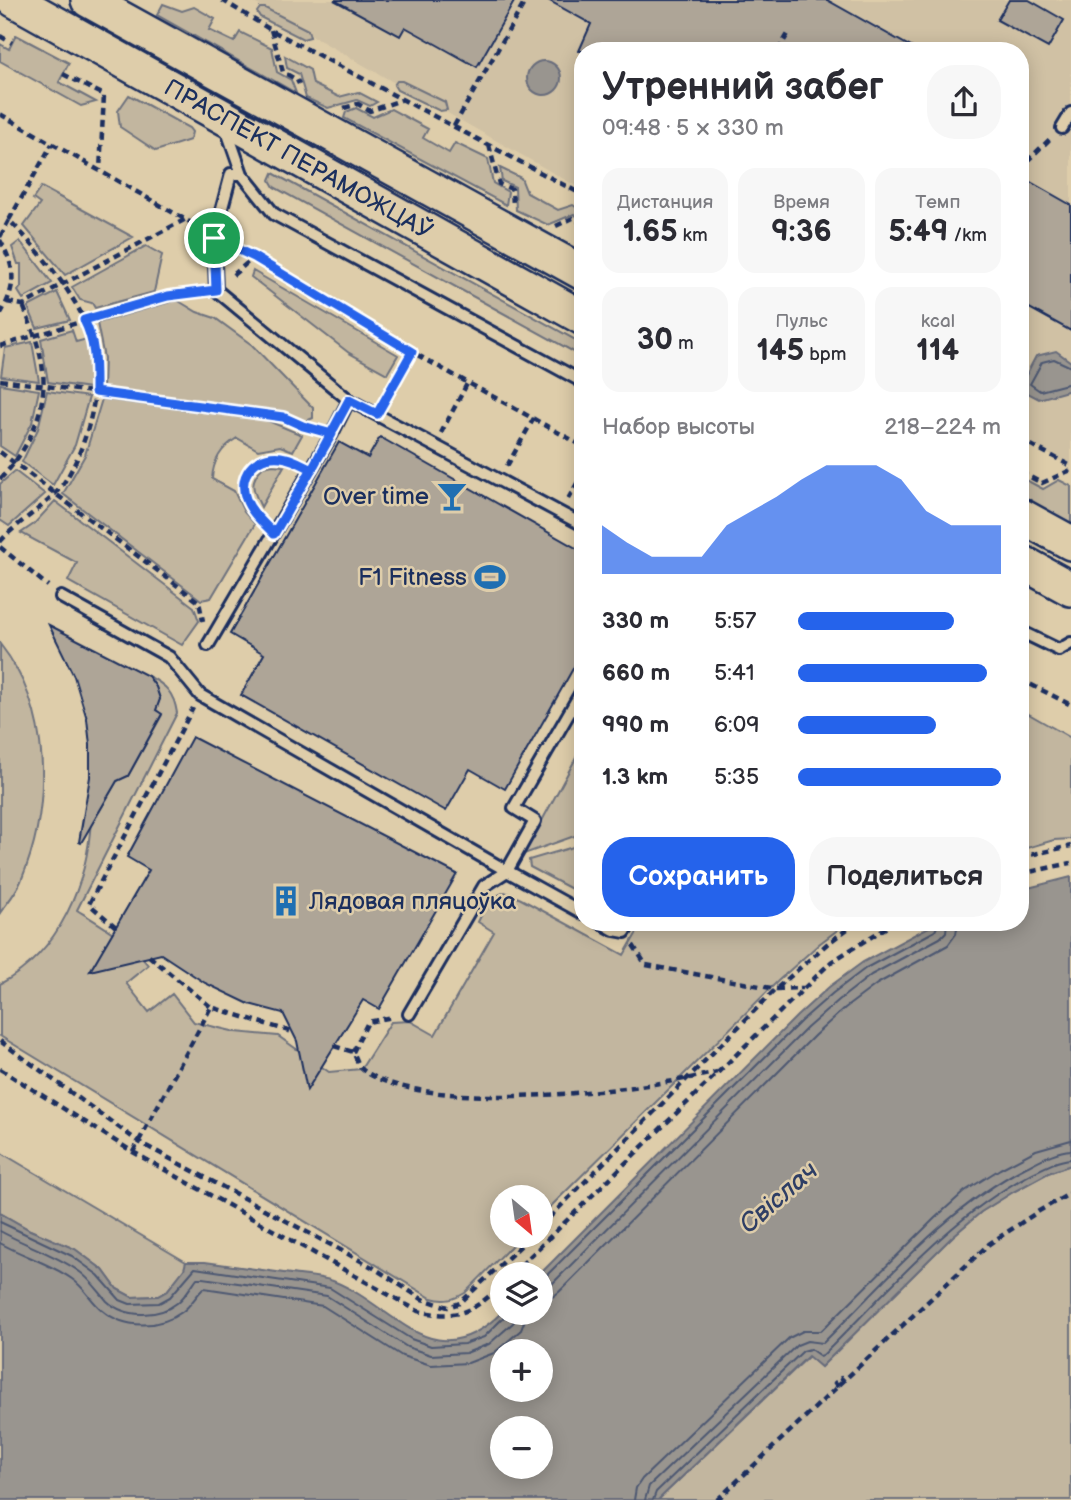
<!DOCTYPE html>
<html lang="ru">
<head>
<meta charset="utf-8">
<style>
  body { margin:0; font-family:"Balsamiq Sans",sans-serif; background:#f7f7f7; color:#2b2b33; height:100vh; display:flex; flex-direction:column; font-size:26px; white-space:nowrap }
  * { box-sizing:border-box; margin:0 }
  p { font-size:23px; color:#7c7c81 }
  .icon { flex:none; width:38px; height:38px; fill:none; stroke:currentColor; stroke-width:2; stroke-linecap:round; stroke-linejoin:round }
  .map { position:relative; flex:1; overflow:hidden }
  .panel { position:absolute; left:574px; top:42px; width:455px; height:889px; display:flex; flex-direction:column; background:#fff; border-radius:28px; box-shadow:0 4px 18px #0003 }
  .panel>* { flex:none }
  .needle { width:46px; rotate:151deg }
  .tools { position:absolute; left:490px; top:1185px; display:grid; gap:14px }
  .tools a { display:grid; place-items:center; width:63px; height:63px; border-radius:50%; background:#fff; box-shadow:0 4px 18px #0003; font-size:35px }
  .pin { position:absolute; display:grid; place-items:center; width:60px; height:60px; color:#fff; margin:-30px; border:4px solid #fff; border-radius:50%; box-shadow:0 2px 7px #0007 }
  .round { display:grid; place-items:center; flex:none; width:74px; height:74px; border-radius:28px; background:#f7f7f7 }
  .headline { display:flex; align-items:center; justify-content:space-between; height:119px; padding:0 28px }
  h1 { font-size:38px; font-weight:700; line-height:52px }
  .figures { display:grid; grid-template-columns:repeat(3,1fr); gap:10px; height:119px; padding:7px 28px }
  .figures div { display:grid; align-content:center; border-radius:18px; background:#f7f7f7; text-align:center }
  .figures b { font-size:30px; font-weight:700 }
  .figures small { font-size:19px; font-weight:400 }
  .figures p { font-size:19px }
  .chart { height:196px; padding:14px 28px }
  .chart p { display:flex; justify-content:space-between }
  .chart svg { width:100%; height:126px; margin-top:7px; fill:#2563eb; opacity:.7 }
  .action { display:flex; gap:14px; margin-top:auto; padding:14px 28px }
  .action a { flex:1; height:80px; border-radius:28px; background:#2563eb; color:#fff; font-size:28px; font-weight:700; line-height:80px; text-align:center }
  .action a+a { background:#f7f7f7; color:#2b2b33 }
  ul { padding:0 28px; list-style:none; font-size:23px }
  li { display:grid; grid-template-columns:112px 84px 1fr; align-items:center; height:52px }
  li i { height:18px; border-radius:9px; background:#2563eb }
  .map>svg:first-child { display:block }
  .built { fill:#d0c1a4 }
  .green { fill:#c2b69f; stroke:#6e727e; stroke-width:2 }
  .water { fill:#99958f; stroke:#676c7b; stroke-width:2; fill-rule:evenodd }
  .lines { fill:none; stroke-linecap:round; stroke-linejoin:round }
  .shore { stroke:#4d5872; stroke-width:2 }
  .building { fill:#aea597; stroke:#1b2f5e; stroke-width:2 }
  .service-casing { stroke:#1b2f5e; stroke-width:16 }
  .primary-casing { stroke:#1b2f5e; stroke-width:38 }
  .path { stroke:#1b2f5e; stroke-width:4.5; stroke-dasharray:7 5; stroke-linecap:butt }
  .service { stroke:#decdaa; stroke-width:10 }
  .primary { stroke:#decdaa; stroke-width:33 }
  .route-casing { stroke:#fff; stroke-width:14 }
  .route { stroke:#2563eb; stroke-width:9 }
  .labels { text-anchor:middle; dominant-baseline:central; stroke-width:5; stroke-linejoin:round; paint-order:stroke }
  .street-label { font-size:24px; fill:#1b2f5e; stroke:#decdaa }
  .poi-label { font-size:24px; fill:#1b2f5e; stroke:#decdaa; text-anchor:end }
  .water-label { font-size:26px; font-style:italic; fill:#2e3e65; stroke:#decdaa }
</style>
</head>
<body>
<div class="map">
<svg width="1071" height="1500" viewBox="0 0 1071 1500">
  <rect width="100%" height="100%" fill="#decdaa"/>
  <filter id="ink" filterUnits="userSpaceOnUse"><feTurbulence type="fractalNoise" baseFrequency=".0143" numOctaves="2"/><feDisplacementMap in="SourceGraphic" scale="14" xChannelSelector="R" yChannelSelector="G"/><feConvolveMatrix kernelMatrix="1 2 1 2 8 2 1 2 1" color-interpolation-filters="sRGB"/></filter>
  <g filter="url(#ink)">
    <path class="built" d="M249,0H1071V467L1020,438V51H583V190Z"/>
    <path class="green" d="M163,4L182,11L194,7L215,19L209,30L234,42L240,32L272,48L277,72L291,80L296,93L157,15Z
      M260,8H265L308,30L310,37L303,39L260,17L257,12Z
      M16,35L69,63L59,82L96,102L81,106L0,61V44L9,49Z
      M285,56L310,70L313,84L339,97L358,92L377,102L370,106L357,100L328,108L306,98L299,74L287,68Z
      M397,81H402L445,102L447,110L440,111L397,90L394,85Z
      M129,95L189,128L192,132L190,140L156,151L120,127L118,111Z
      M356,108L373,117L391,109L428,129L423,138L449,153L455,143L488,159L493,183L508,192L506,205L344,118L346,112Z
      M500,168L521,178L527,193L558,210L573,205L583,212V221L574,214L548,225L516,210L515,187L502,181Z
      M273,173L583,344V357L274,187L270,180Z
      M41,187L133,237L65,275L24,226L40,204L33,199Z
      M20,241L52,283L23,299L18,291L21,287V264H18L12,247Z
      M146,246L162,255L154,292L95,308L92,303L80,300L72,287Z
      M253,271L398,355L387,374L349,353L251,277Z
      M57,292L70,320L37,328L28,307Z
      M177,300L197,312L215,318L252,345L313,408V418L302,423L285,412L103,389L104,358L97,323Z
      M72,330L76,342L87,339L91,363L90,388L48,382L41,339Z
      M32,342L39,381L1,376L5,348Z
      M0,384L39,390L32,423L15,456L0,446Z
      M47,391L89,397L75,445L53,485L22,462L38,429Z
      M102,399L266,420L302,435L293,451L280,446L258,450L237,438C222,447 213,461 212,479L234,491L244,512L255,524L211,598L201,600L63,494L85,455Z
      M273,465L284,466L261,507C253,491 248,481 263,467Z
      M15,471L45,494L9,526L0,520V484Z
      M1026,480L1043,489L1059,480L1071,486V523L1020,496V481Z
      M55,501L194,607L199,621L182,645L68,581L77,563L21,533L34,524Z
      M0,644C52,710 52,806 21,881C16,893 7,903 0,913Z
      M148,676C166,685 174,693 177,713L77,910C103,926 129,941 148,965L126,983L149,1012L172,994L194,1022L236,1032L278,1036L329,1072L361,1069L391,1022L410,1021L435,1035L494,932L478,922L489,899L505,892L521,899L624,955L643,922H848L819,944L778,981L541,1216V1197H502V1236H521L465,1293C453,1300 445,1302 431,1298L0,1036V984C60,952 88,883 91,818L99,812L117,781L128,776L162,715L156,710L160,699L156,687Z
      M1020,709L1071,738V839L1054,840L1020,850Z
      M583,745V833L524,854Z
      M583,844V895L530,867L529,860Z
      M0,1152L186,1262L185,1269L167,1291L158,1296L132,1297L117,1289L103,1270L75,1249L30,1230L0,1213Z
      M1071,1165V1500H658L809,1356L821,1367L953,1236L981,1212L1013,1192L1048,1173Z"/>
    <path class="water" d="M527 78a17 17 0 1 1 34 0a17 17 0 1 1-34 0Z
      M1056,351L1071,362V390L1039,399L1020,389V375L1025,377L1036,356Z
      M1071,877V1165L1048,1173L1013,1192L981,1212L953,1236L821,1367L808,1356L658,1500H0V1213L30,1230L75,1249L103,1270L117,1289L132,1297L158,1296L167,1291L184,1269L186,1262H205C234,1266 262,1270 291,1274C304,1276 320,1276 333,1281C395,1305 433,1381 502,1312H541L540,1274L797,1016L829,987L863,962L938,922H1020V890ZM502,1351H541V1390H502ZM502,1428H541V1466H502Z"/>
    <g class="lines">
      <path class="shore" d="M1071,367L1054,359L1042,362L1030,384L1040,391L1071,383
        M0,1222L72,1256L98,1275L120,1300L130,1304L159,1303L170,1297L195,1268L330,1288L411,1339L431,1346L464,1344L484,1337L509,1312
        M0,1231C25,1245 54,1254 77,1270C90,1278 97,1290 107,1301C125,1318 158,1318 177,1303C185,1297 191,1286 197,1278H203L327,1296L407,1347L431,1355L466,1353L489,1344L513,1323L518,1312
        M0,1243C23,1256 51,1264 72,1279C85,1288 91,1301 102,1310C124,1329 159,1329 182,1312C191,1306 196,1295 204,1288L323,1306L402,1356L431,1365L468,1363L494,1353L521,1330L528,1312
        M541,1281L801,1021L833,993L866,968L935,931L939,922
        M541,1290L551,1285L807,1028L839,1000L871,975L940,938L946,932L947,922
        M541,1300L551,1298L559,1292L815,1035L845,1008L877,984L948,945L956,934L958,922
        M634,1500L636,1488L642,1479L789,1338L803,1331H821L935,1218L965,1191L1000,1169L1036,1150L1071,1140
        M645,1500L649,1486L797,1345L807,1341L823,1343C886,1281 945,1209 1026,1167C1040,1160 1055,1151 1071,1150
        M653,1500L656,1492L803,1351L810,1349L820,1356L823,1355C888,1291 949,1217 1031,1174C1043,1168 1057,1160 1071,1159"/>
    </g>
    <path class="building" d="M334,0H515L477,67L405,27L400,36Z
      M548,0H827L918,51H579L591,24Z
      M1009,0H1029L1064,20L1048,48L997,20Z
      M1020,176L1071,205V331L1020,303Z
      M380,437L583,552V651L505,789L470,769L446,811L241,695L264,654L230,634L339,442L368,458Z
      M49,625L148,676L156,687L160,699L156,710L162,714L128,776L117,781L81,843L79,842L90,777V745L87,719L74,676Z
      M192,737L457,874L379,1009L363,1000L307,1090L297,1041L283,1013L249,1004L205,983L161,954L90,971L149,870L127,857Z"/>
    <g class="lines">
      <g class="service-casing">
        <path id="service" d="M226,128L242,174L274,214L583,382
          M1062,128L1071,113
          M242,174H231L214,238L216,290L349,400L583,525
          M61,597L169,657L200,695L507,871L535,821L514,808L583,689
          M1020,631L1059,650L1071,643
          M208,645L332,434L349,400
          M600,922L614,930L625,932L631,922
          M409,1014L484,886L507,871L583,913"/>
      </g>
      <g class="primary-casing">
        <g id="primary">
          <path id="s1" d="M14,0L583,318"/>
          <path d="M88,0L583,273"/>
          <path d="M1020,515L1071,543"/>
          <path d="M1020,561L1071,589"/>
        </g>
      </g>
      <path class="path" d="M222,0L271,30L583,195
        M271,30L283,72L297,80L299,84
        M0,36L12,43
        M778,51L788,34
        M63,74L104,95L100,170
        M344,108L358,104L370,111L401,100
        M0,114L202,229
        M454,126L526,0
        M489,145L499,184L512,189L513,205
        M1020,171L1028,160L1051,138
        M9,220L52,144
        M556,226L573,218L583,224
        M0,237L9,220C39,250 74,293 90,332C108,375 86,459 56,493C39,511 16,523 0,542
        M0,240C16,269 17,285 0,315
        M231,246L254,257L412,352L583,446
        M233,275L254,257
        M7,302L23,305L186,219
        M0,346L168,296L201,292
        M0,380L283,417L317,430
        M383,403L412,352
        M441,433L468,382
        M1020,439L1071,466
        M0,452L199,602L203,621
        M507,466L534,418
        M1020,477L1026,475L1042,483L1071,470
        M0,479C27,452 47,411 43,372C41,349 31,326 23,305
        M568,499L583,473
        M262,521C226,483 250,442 298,463
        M0,547L48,586
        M1020,679L1071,705
        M1020,857L1071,846
        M1020,874L1071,863
        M116,927L89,904L193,708
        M633,945L646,965L776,989L803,988
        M149,956L211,1007L292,1032
        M0,1041L139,1142L374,1268L422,1299L448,1307L460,1303L531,1236
        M334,1046L353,1052C356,1057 358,1066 363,1070C425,1116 643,1091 717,1072
        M353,1052L368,1022L393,1017
        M0,1069L133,1152L418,1311C458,1320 474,1312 502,1284
        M133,1152L211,1007
        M541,1226L776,989L827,944L857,922
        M512,1274L831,962L895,922
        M838,1387L835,1383L841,1378L844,1381
        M717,1500L989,1244L1039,1211L1071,1193"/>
      <use href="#service" class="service"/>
      <use href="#primary" class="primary"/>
    </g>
  </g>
  <g class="lines" filter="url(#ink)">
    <g class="route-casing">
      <path id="route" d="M214,238L216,290L168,296L84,320C96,343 95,366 95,392L283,417L303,426L332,434L274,534C264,523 251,513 246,499C236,472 260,451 286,458C295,460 303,465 312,469L349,400L377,414L412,352L254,257L214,238"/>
    </g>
    <use href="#route" class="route"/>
  </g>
  <defs>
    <g id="bar-bare" transform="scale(2.415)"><path d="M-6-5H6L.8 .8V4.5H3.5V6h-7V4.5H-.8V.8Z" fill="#1f6fb2" stroke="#decdaa" stroke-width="2.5" paint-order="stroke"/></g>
    <g id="stadium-bare" transform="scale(2.415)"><path d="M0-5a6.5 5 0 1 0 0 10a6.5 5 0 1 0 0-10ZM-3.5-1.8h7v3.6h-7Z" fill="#1f6fb2" stroke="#decdaa" stroke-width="2.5" paint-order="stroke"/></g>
    <g id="building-bare" transform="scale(2.415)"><path d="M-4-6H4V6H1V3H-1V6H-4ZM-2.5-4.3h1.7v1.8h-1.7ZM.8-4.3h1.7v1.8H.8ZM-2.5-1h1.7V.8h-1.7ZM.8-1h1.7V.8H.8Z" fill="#1f6fb2" stroke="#decdaa" stroke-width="2.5" paint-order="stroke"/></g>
  </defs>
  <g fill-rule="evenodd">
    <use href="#bar-bare" x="452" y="496"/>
    <use href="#stadium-bare" x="490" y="577"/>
    <use href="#building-bare" x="286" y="901"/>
  </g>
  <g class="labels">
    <g class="street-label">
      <text stroke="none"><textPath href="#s1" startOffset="326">ПРАСПЕКТ ПЕРАМОЖЦАЎ</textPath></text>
    </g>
    <g class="poi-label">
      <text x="429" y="496">Over time</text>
      <text x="467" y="577">F1 Fitness</text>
      <text x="309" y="901" text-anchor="start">Лядовая пляцоўка</text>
    </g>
    <g class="water-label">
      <text transform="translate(779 1198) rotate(-41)">Свіслач</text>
    </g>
  </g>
</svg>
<div class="tools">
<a><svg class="needle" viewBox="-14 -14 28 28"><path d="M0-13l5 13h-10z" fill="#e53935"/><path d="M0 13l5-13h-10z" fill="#7c7c81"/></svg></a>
<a><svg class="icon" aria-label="layers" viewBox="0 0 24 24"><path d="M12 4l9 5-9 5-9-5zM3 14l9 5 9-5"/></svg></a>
<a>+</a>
<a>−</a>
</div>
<div class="pin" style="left:214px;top:238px;background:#1e9e55"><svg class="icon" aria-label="arrive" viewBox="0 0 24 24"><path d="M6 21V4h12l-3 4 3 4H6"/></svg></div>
<section class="panel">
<div class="headline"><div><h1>Утренний забег</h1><p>09:48 · 5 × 330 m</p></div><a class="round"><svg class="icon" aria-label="share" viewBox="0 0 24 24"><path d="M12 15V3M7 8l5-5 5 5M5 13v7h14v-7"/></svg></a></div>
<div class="figures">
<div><p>Дистанция</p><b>1.65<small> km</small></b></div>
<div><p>Время</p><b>9:36</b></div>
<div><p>Темп</p><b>5:49<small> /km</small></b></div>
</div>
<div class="figures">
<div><b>30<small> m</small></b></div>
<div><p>Пульс</p><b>145<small> bpm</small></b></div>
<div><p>kcal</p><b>114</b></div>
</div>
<div class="chart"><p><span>Набор высоты</span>218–224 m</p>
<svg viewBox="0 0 160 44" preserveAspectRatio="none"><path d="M0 44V27L10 33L20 38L30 38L40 38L50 27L60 22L70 17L80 11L90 6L100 6L110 6L120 11L130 22L140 27L150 27L160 27V44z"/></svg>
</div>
<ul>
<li><b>330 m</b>5:57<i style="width:77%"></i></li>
<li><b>660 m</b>5:41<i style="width:93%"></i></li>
<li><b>990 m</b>6:09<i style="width:68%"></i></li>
<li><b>1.3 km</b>5:35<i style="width:100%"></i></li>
</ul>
<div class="action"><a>Сохранить</a><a>Поделиться</a></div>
</section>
</div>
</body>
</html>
